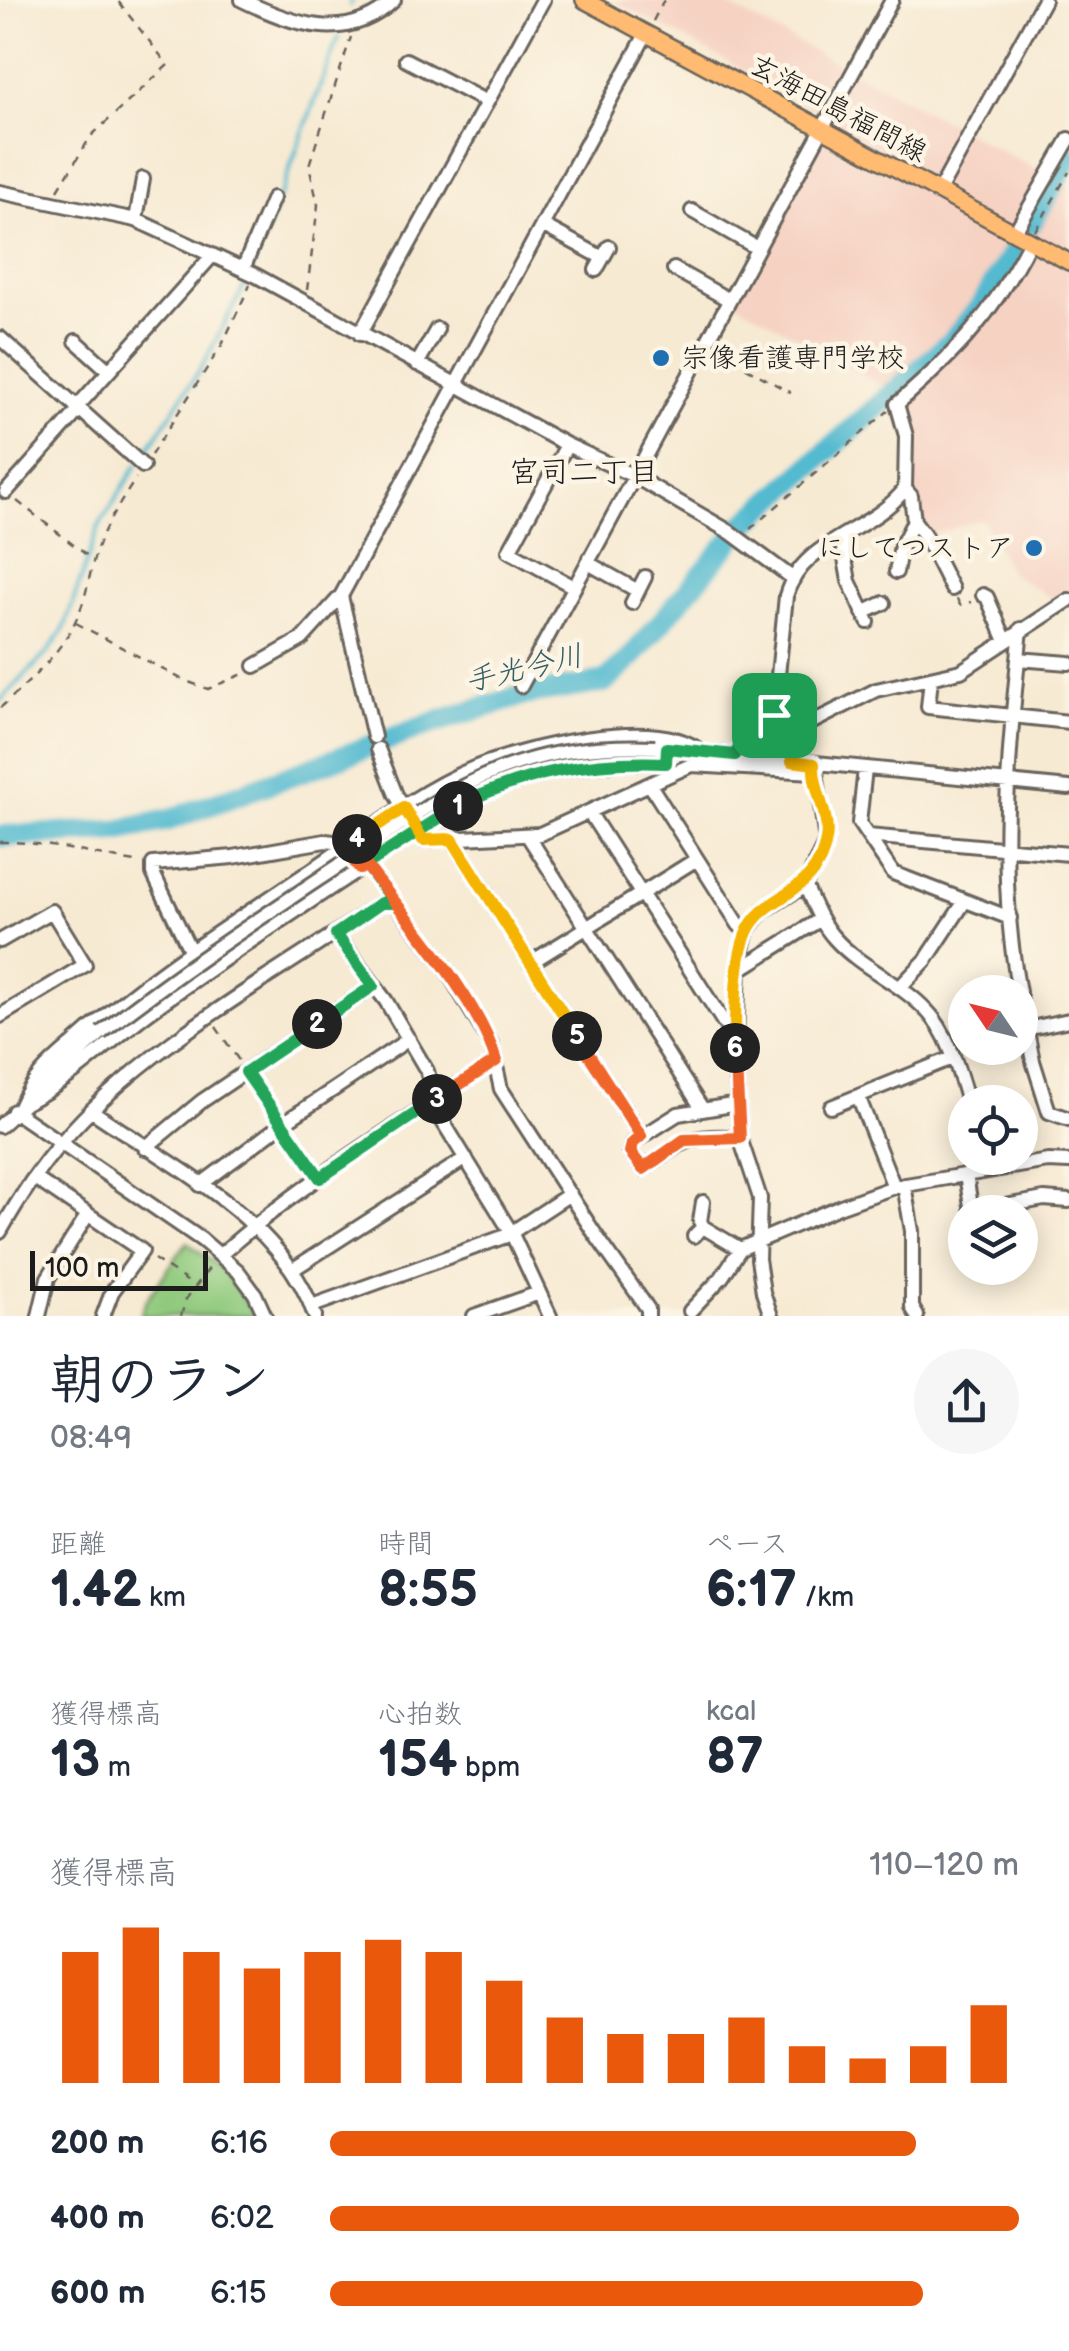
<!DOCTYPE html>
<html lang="ja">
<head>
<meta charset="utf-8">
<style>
  body { margin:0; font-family:"Balsamiq Sans","Klee One",sans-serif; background:#f6f6f7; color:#1f2937; height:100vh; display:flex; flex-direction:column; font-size:38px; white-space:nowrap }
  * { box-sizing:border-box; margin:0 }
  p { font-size:32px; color:#747a83 }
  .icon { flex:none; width:55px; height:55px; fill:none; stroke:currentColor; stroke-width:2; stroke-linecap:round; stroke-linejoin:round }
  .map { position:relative; height:1316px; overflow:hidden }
  .details { display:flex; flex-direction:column; background:#fff; flex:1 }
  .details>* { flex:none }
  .needle { width:65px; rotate:305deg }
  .buttons { position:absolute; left:948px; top:975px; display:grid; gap:20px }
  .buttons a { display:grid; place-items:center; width:90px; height:90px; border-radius:50%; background:#fff; box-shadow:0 5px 25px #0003; font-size:50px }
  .scale { position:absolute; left:30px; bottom:25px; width:178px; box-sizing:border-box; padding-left:10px; border:5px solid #1c1c1c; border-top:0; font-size:28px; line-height:35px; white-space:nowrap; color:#1c1c1c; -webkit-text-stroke:8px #fcf5e5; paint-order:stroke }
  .pin { position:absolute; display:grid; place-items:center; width:85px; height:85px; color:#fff; margin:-42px; border-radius:20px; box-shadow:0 5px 15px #0006 }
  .km { position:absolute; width:50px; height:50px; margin:-25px; border-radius:50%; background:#222; color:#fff; font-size:28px; line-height:50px; text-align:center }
  .round { display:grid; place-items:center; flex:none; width:105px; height:105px; border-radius:52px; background:#f6f6f7 }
  .summary { display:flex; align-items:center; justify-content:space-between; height:170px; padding:0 50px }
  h1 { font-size:55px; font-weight:700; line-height:75px }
  .metrics { display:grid; grid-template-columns:repeat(3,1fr); gap:15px; height:170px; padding:10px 50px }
  .metrics div { display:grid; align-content:center }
  .metrics b { font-size:50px; font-weight:700 }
  .metrics small { font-size:28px; font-weight:400 }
  .metrics p { font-size:28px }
  .chart { height:280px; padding:20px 50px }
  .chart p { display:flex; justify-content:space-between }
  .chart svg { width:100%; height:180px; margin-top:10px; stroke:#ea580c; stroke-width:6 }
  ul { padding:0 50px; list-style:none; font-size:32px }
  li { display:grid; grid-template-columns:160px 120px 1fr; align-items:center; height:75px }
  li i { height:25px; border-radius:12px; background:#ea580c }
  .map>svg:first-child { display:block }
  .built { fill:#f6d2c3 }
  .green { fill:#91ca7e; stroke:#56734d; stroke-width:2.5 }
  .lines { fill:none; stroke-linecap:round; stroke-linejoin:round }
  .stream { stroke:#52bad0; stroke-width:4 }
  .river { stroke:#52bad0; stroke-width:22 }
  .minor-casing { stroke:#69645c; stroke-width:18 }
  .major-casing { stroke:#69645c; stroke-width:20 }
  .path { stroke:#69645c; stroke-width:2.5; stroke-dasharray:8 8; stroke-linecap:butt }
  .minor { stroke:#fff; stroke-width:12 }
  .major { stroke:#ffbb71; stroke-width:15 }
  .minor-bridge-casing { stroke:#69645c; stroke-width:18; stroke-linecap:butt }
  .minor-bridge { stroke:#fff; stroke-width:12 }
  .split-1-casing { stroke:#fff; stroke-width:20 }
  .split-2-casing { stroke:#fff; stroke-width:20 }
  .split-3-casing { stroke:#fff; stroke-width:20 }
  .split-4-casing { stroke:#fff; stroke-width:20 }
  .split-5-casing { stroke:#fff; stroke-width:20 }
  .split-6-casing { stroke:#fff; stroke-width:20 }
  .split-7-casing { stroke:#fff; stroke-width:20 }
  .split-1 { stroke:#22a559; stroke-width:12 }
  .split-2 { stroke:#22a559; stroke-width:12 }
  .split-3 { stroke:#22a559; stroke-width:12 }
  .split-4 { stroke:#f0652b; stroke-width:12 }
  .split-5 { stroke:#f5b400; stroke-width:12 }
  .split-6 { stroke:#f0652b; stroke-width:12 }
  .split-7 { stroke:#f5b400; stroke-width:12 }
  .poi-dot { fill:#1f6fb2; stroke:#fcf5e5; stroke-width:4 }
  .labels { text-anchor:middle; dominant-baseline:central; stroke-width:9; stroke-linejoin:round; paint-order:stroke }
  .street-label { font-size:28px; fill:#1c1c1c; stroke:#fcf5e5 }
  .poi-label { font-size:28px; fill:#1c1c1c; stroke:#fcf5e5; text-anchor:start }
  .neighbourhood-label { font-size:30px; fill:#1c1c1c; stroke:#fcf5e5 }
  .water-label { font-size:30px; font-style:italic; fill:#325b64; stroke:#fcf5e5 }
</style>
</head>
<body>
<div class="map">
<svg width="1069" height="1316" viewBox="0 0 1069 1316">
  <rect width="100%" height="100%" fill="#fcf5e5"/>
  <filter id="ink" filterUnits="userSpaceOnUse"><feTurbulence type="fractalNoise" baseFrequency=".01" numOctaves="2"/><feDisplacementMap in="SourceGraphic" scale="20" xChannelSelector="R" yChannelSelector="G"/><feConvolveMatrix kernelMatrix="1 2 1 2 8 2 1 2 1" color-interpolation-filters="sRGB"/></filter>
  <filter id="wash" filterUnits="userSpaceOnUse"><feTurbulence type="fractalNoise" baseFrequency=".0048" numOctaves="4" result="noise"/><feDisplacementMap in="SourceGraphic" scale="40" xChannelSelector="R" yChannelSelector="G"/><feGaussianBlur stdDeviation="2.25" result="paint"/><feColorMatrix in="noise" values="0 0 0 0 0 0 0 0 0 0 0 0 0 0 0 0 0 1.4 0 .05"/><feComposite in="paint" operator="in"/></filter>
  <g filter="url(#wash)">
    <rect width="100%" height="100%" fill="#f7ead3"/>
    <path class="built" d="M613,0H718L1052,178L1069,148V603L1056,601L1010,573L983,519L930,535L917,517L910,440L899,395L734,301L833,119Z"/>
    <path class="green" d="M187,1242L224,1271L256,1316H140L147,1299Z"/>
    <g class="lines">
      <path class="stream" d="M350,5L352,0
        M279,198L338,38
        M253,268L276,207
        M142,458L203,365L249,277
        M0,701L49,651L64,629L99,526L137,465"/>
      <path class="river" d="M1031,223L1069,157
        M0,836L117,831L169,820L436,722L524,695L605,682L629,660L744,525L955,338L981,306L1014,251"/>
    </g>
  </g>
  <g filter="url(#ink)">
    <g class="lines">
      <g class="minor-casing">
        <path id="minor" d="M242,0C292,24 347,45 394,0
          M406,60L487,102
          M939,191L1044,0
          M0,192L136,220L255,275L567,445L634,476L730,532L791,577
          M692,211L757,248
          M136,220L143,179
          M542,225L603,258
          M1015,232L1069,139
          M243,269L273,198
          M674,269L729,300
          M596,270L609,247
          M360,334L543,0
          M0,338L143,466
          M76,341L108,370
          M417,364L437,329
          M76,408L212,256
          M567,445L509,551L574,587
          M905,489L911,496L914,521L924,534L952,589
          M6,492L79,410
          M841,537L849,581L868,622
          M588,563L638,591
          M896,572L901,546L914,521
          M983,595L987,597L1005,639
          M341,596L374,737
          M632,603L645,577
          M863,613L884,603
          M1018,659L1069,663
          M255,666L302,639L341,596L646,34
          M931,679L928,707L1069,722
          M521,686L892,0
          M789,734L876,690L961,671L1069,600
          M655,747L1069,788
          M378,749L396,795L423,840L540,834L691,765L814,772
          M735,755L748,732L774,715
          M792,761L789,734L774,715L786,596C802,539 870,534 905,489L906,436L897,404C958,351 993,314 1030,241
          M865,769L859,823L893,873L1010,918
          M650,785L739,925L747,931
          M589,812L726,1026L735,1033
          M528,836L703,1110
          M868,836L1069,854
          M452,839L641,1136
          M805,885C813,903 821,924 835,939C861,968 900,982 927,1011C949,1033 959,1073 968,1102
          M336,934L386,1001L427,1071L440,1117L511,1232L550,1316
          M0,941L52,911L85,965L0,1016
          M191,952L153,873V864L233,857L325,841L334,842L348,854
          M530,963L697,859
          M739,970L821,919
          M900,987L926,960L965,901
          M1019,992C996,872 1009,750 1021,629
          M1020,997L1033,1061L1049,1112L1069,1119
          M1026,1029L1069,1020
          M858,1096L894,1187
          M738,1104L678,1114L632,1143L630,1152L643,1169C682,1142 691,1133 740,1138
          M21,1105C33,1077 52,1062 74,1043C145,978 227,927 307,873C361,837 414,793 474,768C522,748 660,714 701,752
          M21,1105C72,1082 110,1039 156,1007C253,938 353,873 453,808C522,773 588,760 665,763
          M831,1107L952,1058
          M14,1111L202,1240L238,1271L255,1294L265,1316
          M92,1111C170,1165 283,1220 315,1316
          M0,1126L101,1033
          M145,1148L202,1101L373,986
          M966,1175L972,1212
          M36,1179L142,1251L112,1292L103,1316
          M200,1185L282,1124L409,1039
          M904,1185L912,1231V1307L917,1316
          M972,1212L1044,1199L1069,1201
          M703,1227L700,1221L703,1202
          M0,1232C17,1202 38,1169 61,1143C139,1049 280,972 381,903H395L445,967L491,1044L501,1089L595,1234L648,1309V1316
          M694,1236L703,1227L740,1249
          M220,1255C304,1181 402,1121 496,1061
          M292,1270L466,1158
          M312,1306L506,1236L570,1194
          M690,1311L722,1277L740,1249L841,1206L894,1187L1048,1161L1069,1162
          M39,1316L48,1278L88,1214
          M474,1316L539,1293
          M771,1316L763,1292L758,1259L760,1198L740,1138L735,1058L739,970L747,931L763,911L805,885L826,841L815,764"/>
      </g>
      <g class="major-casing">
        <path id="major" d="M584,0L1069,262"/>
      </g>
      <path class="path" d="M653,21L664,0
        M58,190L91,136L168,65L117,0
        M1035,231L1069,172
        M307,290L318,205L309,165L351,37
        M718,352L791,393
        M151,455L222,345L250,285
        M17,501L93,560
        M750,529L888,411
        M957,599L960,605L971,602
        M76,623L183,680L208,689L243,674
        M0,708C30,681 63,652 79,613C88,592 90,568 98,546C107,521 122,501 136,478
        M0,842C49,841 94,856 142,863
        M375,876L385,890
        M216,1027L240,1062
        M253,1081L277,1115
        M290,1134L311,1165
        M154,1259L193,1285
        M181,1316L186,1299L210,1267"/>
      <use href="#minor" class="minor"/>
      <use href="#major" class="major"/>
      <g class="minor-bridge-casing">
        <path id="minor-bridge" d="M101,1033C178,972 259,919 340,865C397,828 453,783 519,763C563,749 609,745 655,747"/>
      </g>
      <use href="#minor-bridge" class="minor-bridge"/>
    </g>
  </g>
  <g class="lines" filter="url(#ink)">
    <g class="split-1-casing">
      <path id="split-1" d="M458,806C525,772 590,760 666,763L667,748L735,755L748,732L774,715"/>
    </g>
    <g class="split-2-casing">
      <path id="split-2" d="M317,1024L373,986L336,934L381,903H394L366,865L458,806"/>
    </g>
    <g class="split-3-casing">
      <path id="split-3" d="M317,1024L246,1072L320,1178L437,1099"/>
    </g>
    <g class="split-4-casing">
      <path id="split-4" d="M357,839L344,848L360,869L366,865C406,918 479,999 496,1061L437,1099"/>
    </g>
    <g class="split-5-casing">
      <path id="split-5" d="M357,839L404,808L423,840L452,839L577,1036"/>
    </g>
    <g class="split-6-casing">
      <path id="split-6" d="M577,1036L641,1136L632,1144L630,1152L643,1169L684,1140L740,1138L735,1048"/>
    </g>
    <g class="split-7-casing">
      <path id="split-7" d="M735,1048C735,1016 734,961 747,932C764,893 817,896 826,840C831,815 812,789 814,764L792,761L789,734L774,715"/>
    </g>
    <use href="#split-1" class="split-1"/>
    <use href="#split-2" class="split-2"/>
    <use href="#split-3" class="split-3"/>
    <use href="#split-4" class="split-4"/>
    <use href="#split-5" class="split-5"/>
    <use href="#split-6" class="split-6"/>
    <use href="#split-7" class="split-7"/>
  </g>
  <g class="poi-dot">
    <circle cx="661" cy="358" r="10"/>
    <circle cx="1034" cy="548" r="10"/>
  </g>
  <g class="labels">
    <g class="street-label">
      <text transform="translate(838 109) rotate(28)">玄海田島福間線</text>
    </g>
    <g class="poi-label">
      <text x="681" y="358">宗像看護専門学校</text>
      <text x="1014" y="548" text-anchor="end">にしてつストア</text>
    </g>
    <g class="neighbourhood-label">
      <text x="584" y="473">宮司二丁目</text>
    </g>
    <g class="water-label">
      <text transform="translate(524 669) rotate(-13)">手光今川</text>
    </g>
  </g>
</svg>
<div class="buttons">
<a><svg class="needle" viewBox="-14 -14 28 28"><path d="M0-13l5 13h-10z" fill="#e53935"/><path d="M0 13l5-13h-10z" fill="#747a83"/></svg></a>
<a><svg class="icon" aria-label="locate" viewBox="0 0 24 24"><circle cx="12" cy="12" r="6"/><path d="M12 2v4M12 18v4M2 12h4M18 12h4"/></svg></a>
<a><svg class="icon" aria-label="layers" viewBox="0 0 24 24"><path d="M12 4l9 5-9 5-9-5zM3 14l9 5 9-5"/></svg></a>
</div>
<div class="scale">100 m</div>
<div class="pin" style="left:774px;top:715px;background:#1e9e55"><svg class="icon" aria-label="arrive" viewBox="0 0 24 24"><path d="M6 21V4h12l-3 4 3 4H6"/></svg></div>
<b class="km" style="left:458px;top:806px">1</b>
<b class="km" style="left:317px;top:1024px">2</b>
<b class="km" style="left:437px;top:1099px">3</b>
<b class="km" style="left:357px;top:839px">4</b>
<b class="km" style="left:577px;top:1036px">5</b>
<b class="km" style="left:735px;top:1048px">6</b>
</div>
<section class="details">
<div class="summary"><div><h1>朝のラン</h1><p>08:49</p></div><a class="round"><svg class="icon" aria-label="share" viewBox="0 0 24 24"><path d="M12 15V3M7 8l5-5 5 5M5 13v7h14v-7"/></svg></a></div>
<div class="metrics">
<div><p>距離</p><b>1.42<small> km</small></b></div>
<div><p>時間</p><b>8:55</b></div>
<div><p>ペース</p><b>6:17<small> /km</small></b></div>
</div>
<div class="metrics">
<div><p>獲得標高</p><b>13<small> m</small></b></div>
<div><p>心拍数</p><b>154<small> bpm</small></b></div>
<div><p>kcal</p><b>87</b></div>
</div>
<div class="chart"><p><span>獲得標高</span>110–120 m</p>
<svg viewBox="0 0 160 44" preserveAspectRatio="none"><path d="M5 44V12M15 44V6M25 44V12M35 44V16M45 44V12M55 44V9M65 44V12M75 44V19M85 44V28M95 44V32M105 44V32M115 44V28M125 44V35M135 44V38M145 44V35M155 44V25"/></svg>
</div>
<ul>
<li><b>200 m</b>6:16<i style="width:85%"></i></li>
<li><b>400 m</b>6:02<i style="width:100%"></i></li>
<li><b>600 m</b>6:15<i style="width:86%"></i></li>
</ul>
</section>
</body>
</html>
